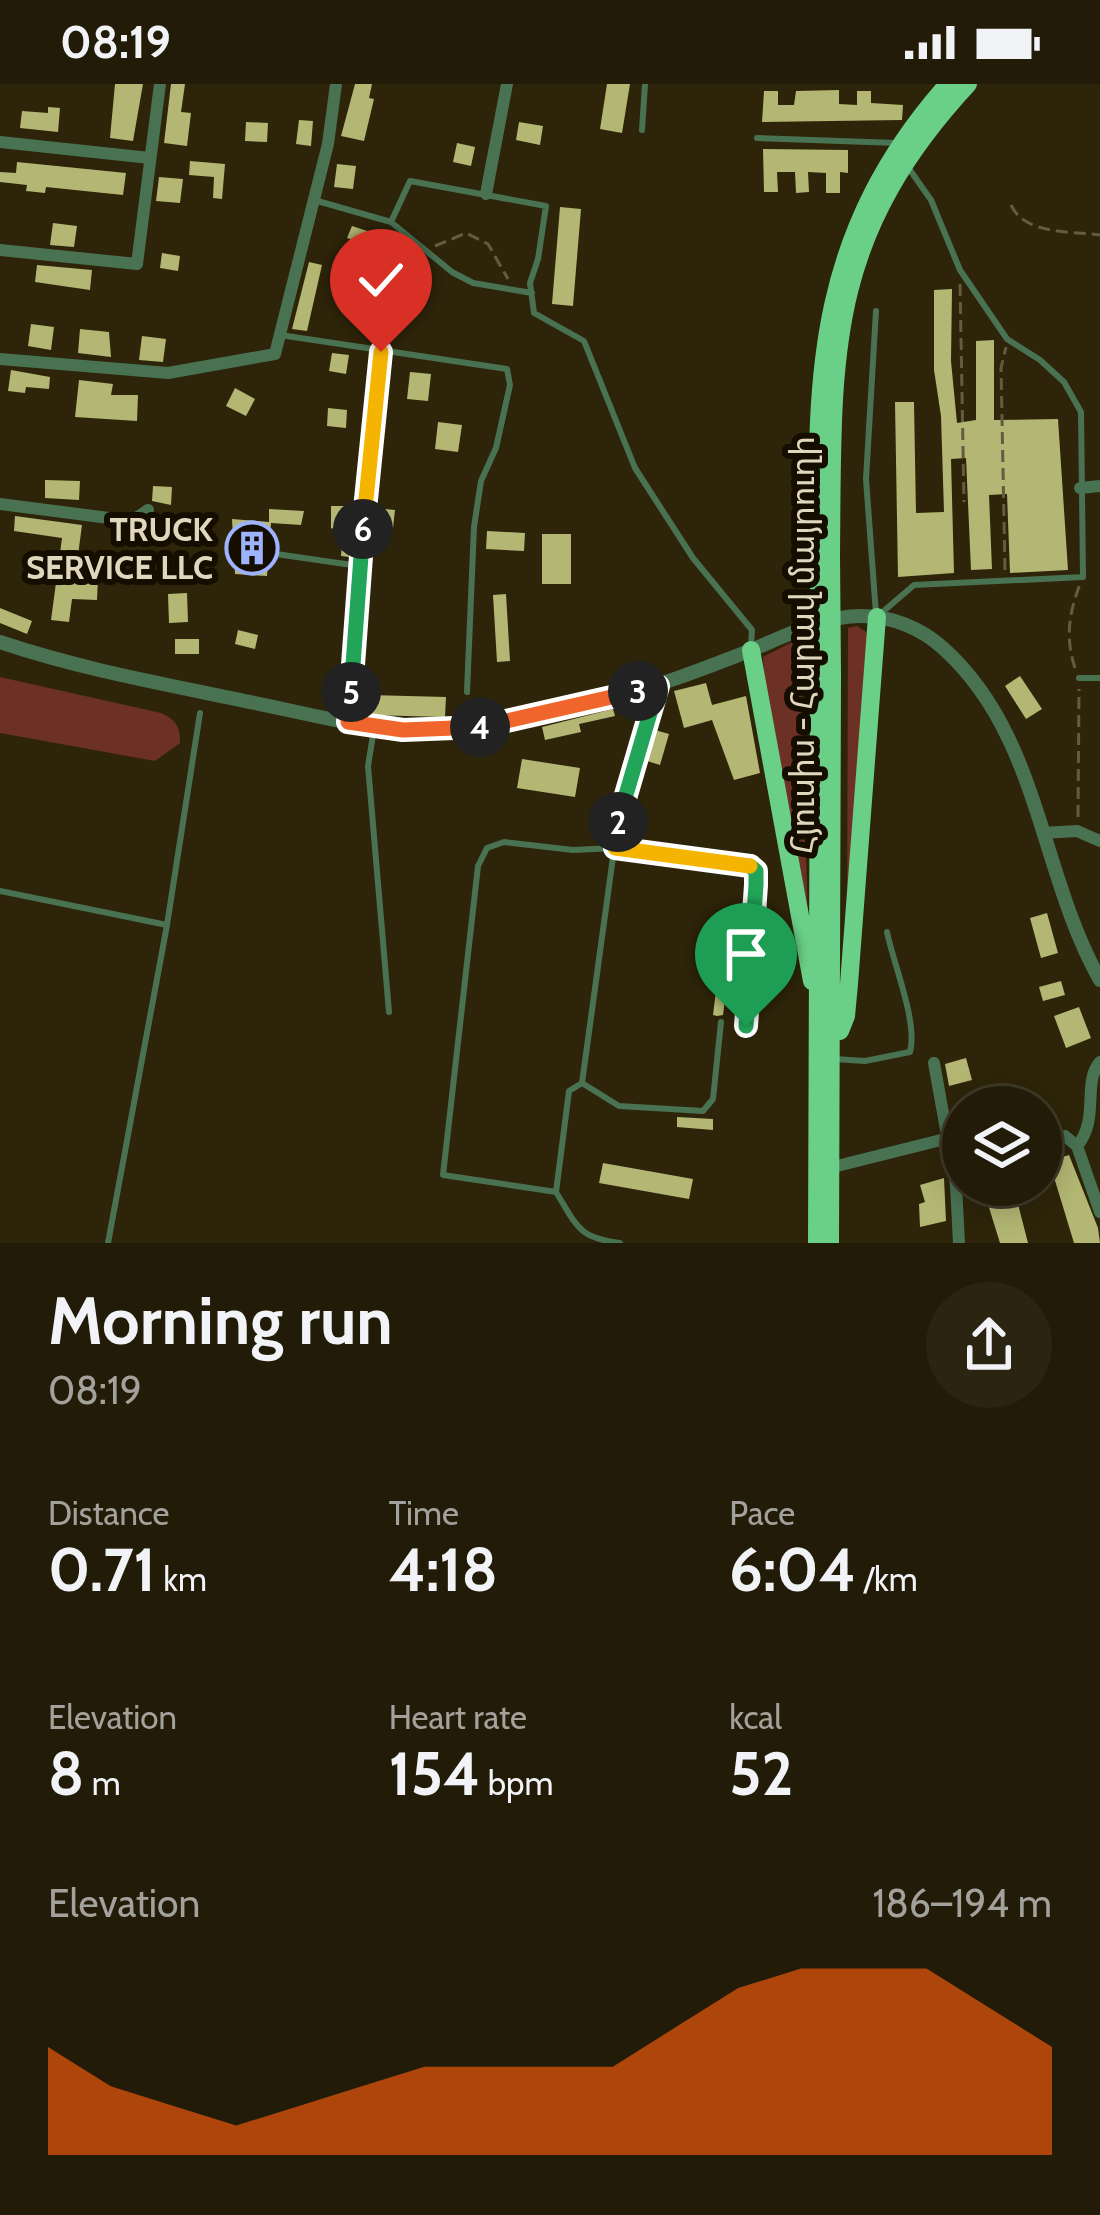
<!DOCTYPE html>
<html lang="en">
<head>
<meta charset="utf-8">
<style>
  body { margin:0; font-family:Cabin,"Noto Sans Armenian",sans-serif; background:#2a2411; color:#f1f3f6; height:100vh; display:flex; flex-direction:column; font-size:45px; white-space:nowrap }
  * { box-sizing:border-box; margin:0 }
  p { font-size:39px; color:#a2a19b }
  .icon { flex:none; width:66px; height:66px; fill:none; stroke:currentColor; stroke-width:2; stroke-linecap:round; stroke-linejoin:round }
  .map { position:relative; height:1159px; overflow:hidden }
  .drawer { display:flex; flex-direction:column; background:#221b07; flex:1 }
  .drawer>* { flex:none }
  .controls { position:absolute; left:942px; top:1002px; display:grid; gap:24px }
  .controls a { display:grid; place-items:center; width:120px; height:120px; border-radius:50%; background:#221b07; box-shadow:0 6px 30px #0003,0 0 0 3px #3f3928; font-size:60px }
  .pin { position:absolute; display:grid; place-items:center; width:102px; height:102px; color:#fff; margin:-123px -51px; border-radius:50% 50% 50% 0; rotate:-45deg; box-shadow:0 0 12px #0007 }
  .pin .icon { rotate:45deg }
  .km { position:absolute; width:60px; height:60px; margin:-30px; border-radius:50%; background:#222; color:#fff; font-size:33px; line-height:60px; text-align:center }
  .round { display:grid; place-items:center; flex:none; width:126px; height:126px; border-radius:63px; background:#2a2411 }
  .overview { display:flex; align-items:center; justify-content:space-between; height:204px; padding:0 48px }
  h1 { font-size:66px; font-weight:800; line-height:90px }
  .figures { display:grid; grid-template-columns:repeat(3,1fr); gap:18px; height:204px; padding:12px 48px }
  .figures div { display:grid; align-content:center }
  .figures b { font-size:60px; font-weight:800 }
  .figures small { font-size:33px; font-weight:400 }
  .figures p { font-size:33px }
  .chart { height:336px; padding:24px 48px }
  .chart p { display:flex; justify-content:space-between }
  .chart svg { width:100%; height:216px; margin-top:12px; fill:#ea580c; opacity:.7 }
  .status { display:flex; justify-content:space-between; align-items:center; height:84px; padding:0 60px; background:#221b07; direction:ltr }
  .status svg { height:33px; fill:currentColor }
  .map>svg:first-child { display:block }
  .green { fill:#6d3025 }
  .building { fill:#b3b773 }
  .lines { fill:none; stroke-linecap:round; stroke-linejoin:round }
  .path { stroke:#645b41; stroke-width:3; stroke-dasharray:12 6; stroke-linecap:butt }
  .service { stroke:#497253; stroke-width:6 }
  .minor { stroke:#497253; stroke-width:12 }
  .tertiary { stroke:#497253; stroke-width:14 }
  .trunk { stroke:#6ad088; stroke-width:18 }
  .trunk-bridge { stroke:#6ad088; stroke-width:18 }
  .split-1-casing { stroke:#fff; stroke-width:24 }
  .split-2-casing { stroke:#fff; stroke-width:24 }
  .split-3-casing { stroke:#fff; stroke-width:24 }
  .split-4-casing { stroke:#fff; stroke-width:24 }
  .split-5-casing { stroke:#fff; stroke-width:24 }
  .split-6-casing { stroke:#fff; stroke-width:24 }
  .split-7-casing { stroke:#fff; stroke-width:24 }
  .split-1 { stroke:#22a559; stroke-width:15 }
  .split-2 { stroke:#f5b400; stroke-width:15 }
  .split-3 { stroke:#22a559; stroke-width:15 }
  .split-4 { stroke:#f0652b; stroke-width:15 }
  .split-5 { stroke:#f0652b; stroke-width:15 }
  .split-6 { stroke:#22a559; stroke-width:15 }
  .split-7 { stroke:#f5b400; stroke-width:15 }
  .labels { text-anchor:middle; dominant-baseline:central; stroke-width:12; stroke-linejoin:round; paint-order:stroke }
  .poi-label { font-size:33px; font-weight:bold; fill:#e0d7bd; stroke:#140d00; text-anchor:end }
  .street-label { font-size:33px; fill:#e0d7bd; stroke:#140d00 }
</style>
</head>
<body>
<div class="status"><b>08:19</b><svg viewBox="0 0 49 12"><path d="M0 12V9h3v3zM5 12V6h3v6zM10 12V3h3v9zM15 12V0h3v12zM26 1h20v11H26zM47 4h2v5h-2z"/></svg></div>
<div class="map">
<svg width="1100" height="1159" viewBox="0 0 1100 1159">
  <rect width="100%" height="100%" fill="#2d2409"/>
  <path class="green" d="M857,542L869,550L847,857L848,544Z
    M800,554L808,842L764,596L763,573Z
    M0,593L161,629C175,635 181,643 180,659L155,677L0,649Z"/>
  <path class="building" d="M115,0H143L133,57L110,54Z
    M171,0H185L181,28L191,29L187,62L164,59Z
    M355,0H372L369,14L374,15L364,57L341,52Z
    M607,0H630L622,49L600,45Z
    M839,6V20L857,21V7H871V19L903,21L902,36L762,38L764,7H778V21H794L796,7Z
    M48,23L60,24L58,48L20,44L22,27L48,29Z
    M299,36L313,37L311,62L296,60Z
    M246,38L268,39L267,58L245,57Z
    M519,38L543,42L540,61L516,56Z
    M457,59L475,63L471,82L453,78Z
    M763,65L848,66V89L840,88V109H826V89L808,88L809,108L796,109L795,88H777L778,108H764Z
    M190,77L225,80L222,115L213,114L214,93L189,91Z
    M17,78L126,89L123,111L46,103L45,109L26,107L27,101L0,98V88L16,89Z
    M337,80L356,82L353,105L334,103Z
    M159,93L183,95L180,119L156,117Z
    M560,123L581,125L573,222L552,220Z
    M53,139L77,142L74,163L50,161Z
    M352,142L401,158L384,232L360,224L378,165L347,154Z
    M162,169L180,172L178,187L160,184Z
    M309,178L322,181L307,247L292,245Z
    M37,181L92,186L90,206L35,198Z
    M952,205L951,277L957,339L976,336V257L994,256V336L1058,335L1068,486L1010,489L1007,410L989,411L992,485L971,486L966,374L951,375L954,489L898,493L895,318H914L916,429L944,428L941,332L934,286V206Z
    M31,240L54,243L51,266L28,262Z
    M80,245L109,248L111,273L78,269Z
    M142,252L166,255L163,278L139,276Z
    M332,269L349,271L346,290L329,287Z
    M11,286L50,293L49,305L26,303L25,309L8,307Z
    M410,288L431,290L428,317L407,315Z
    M79,296L113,300L111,311H138L137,337L75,333Z
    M235,304L255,315L246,332L226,322Z
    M328,324L347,326L346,344L327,342Z
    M438,338L462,341L458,368L435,365Z
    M45,396L80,397L79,416L45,414Z
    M153,402L172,403L171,421L152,417Z
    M331,422H354L350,473L341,472L343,448L331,444Z
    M375,424L395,426L393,444L373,441Z
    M269,425L304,427L301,441L271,439L267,492L235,490L232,435L269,438Z
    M15,432L82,441L75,494H98L97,516L72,515L69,538L51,536L62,454L14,447Z
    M487,447L525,449L524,467L486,465Z
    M542,450H571V500H542Z
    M187,509L188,538L169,539L168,510Z
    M506,510L510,577L497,578L493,511Z
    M0,524L32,537L27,550L0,539Z
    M238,546L258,551L255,565L235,560Z
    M175,555H199V570H175Z
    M1020,592L1042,625L1026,635L1005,602Z
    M706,599L712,621L746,612L760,689L734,696L712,636L684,644L674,607Z
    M369,611L446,613L445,633L368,631Z
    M613,625L615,632L579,640L581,648L545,656L542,643Z
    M655,646L669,650L660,681L647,677Z
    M522,675L580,684L575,713L517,704Z
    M1047,829L1058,869L1041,874L1030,834Z
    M1061,897L1065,911L1043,917L1039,903Z
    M717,899L727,900L723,931L717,932L713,931Z
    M1079,923L1091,954L1066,964L1054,932Z
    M966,974L972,996L949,1002L945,980Z
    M677,1033L713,1035V1046L677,1043Z
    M1069,1071L1098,1144L1100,1159H1074L1049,1077Z
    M603,1079L693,1095L689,1115L599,1099Z
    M944,1094L946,1137L920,1143L919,1120L925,1118L920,1101Z
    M982,1101H1003L1009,1123L1018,1120L1028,1159H1000Z"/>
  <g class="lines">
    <path class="path" d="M1011,121C1025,151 1070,147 1100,151
      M435,162L466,149L488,160L508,195
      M960,200L964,418
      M1005,486L1001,284L1006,263
      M1075,584C1065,554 1069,529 1080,500
      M1078,733L1079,605"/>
    <path class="service" d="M642,46L645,0
      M757,54L897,59
      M314,116L391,138L410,97L546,122L538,175L530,199L534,229L584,257L635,384L693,474L752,546L751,561
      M391,138L452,188L473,199L532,209
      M876,227L866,395L876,530
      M280,251L507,285L510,301L496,364L481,397L474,443L467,608
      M276,470L359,482
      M879,531L914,501L1083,493L1081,328L1064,298L1040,276L1007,255L960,186L931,116L910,86
      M1079,594H1100
      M657,605L620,722L582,999L569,1007L556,1108L443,1091L478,782L487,764L504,758L573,766L615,764L746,779L756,787V801L745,942
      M349,635L381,268
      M374,645L368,682L389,928
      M0,807L167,841
      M834,975L865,977L910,968C918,938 894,882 887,848
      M582,999L619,1022L703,1027L713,1015L721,938
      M556,1108C577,1142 578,1154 620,1159
      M108,1159L167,841L200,629"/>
    <path class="minor" d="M0,58L150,74
      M486,110L507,0
      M0,166L137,180L160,0
      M0,275L168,289L275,270L328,60L336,0
      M1080,404L1100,402
      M0,420L132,437L148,426
      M1043,749L1077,747L1100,757
      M934,979L956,1101L959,1159
      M1065,1052L1077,1062L1100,1128
      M1077,1062C1100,1035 1082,998 1100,978
      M833,1083L945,1055"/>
    <path class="tertiary" d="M0,558C83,586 170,601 255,619C314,631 374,648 434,647C494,647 554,628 612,614C659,602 703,585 749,567C783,553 823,532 861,532C891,532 921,544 943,564C1040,651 1039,788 1100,896"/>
    <path class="trunk" d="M819,471C814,285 819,146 948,0
      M831,471C833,272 824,156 968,0
      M751,566L812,897
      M840,947L846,932L849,900L877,533
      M817,1159L819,592
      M830,1159L832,591"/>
    <path class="trunk-bridge" d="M819,471V592
      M831,471L832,591"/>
  </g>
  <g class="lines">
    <g class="split-1-casing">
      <path id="split-1" d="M746,942L756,801V787L750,782"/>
    </g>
    <g class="split-2-casing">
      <path id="split-2" d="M618,738L615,764L750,782"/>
    </g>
    <g class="split-3-casing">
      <path id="split-3" d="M618,738L658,602L638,607"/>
    </g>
    <g class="split-4-casing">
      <path id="split-4" d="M480,643L638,607"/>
    </g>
    <g class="split-5-casing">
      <path id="split-5" d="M351,608L348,638L403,646L480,643"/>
    </g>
    <g class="split-6-casing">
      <path id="split-6" d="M351,608L363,445"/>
    </g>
    <g class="split-7-casing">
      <path id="split-7" d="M363,445L381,268"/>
    </g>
    <use href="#split-1" class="split-1"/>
    <use href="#split-2" class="split-2"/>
    <use href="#split-3" class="split-3"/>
    <use href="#split-4" class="split-4"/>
    <use href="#split-5" class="split-5"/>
    <use href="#split-6" class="split-6"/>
    <use href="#split-7" class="split-7"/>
  </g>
  <defs>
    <g id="building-ring" transform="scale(2.7)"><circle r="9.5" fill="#140d00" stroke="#9eb3fd" stroke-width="1.5"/><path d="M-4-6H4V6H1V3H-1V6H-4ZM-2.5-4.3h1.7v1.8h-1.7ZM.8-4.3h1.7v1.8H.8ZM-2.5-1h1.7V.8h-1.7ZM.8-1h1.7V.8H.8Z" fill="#9eb3fd"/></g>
  </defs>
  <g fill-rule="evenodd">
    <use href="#building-ring" x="252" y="464"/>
  </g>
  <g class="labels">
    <g class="poi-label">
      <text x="213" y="445">TRUCK<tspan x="213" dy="38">SERVICE LLC</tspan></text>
    </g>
    <g class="street-label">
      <text transform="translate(802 561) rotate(-90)">Հյուսիս - Հարավ մայրուղի</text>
    </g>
  </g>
</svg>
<div class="controls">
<a><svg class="icon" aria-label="layers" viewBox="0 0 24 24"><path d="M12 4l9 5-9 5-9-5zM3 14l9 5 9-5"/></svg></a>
</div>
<div class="pin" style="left:746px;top:942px;background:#1e9e55"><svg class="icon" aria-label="arrive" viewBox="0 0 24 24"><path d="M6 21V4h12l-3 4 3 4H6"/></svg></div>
<div class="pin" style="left:381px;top:268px;background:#d93025"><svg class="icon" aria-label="check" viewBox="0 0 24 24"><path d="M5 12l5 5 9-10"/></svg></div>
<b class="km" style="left:618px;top:738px">2</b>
<b class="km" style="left:638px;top:607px">3</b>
<b class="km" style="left:480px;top:643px">4</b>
<b class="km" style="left:351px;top:608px">5</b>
<b class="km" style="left:363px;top:445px">6</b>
</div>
<section class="drawer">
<div class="overview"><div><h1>Morning run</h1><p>08:19</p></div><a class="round"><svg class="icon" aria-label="share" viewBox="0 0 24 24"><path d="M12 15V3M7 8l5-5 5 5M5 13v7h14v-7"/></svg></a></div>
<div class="figures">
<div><p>Distance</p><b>0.71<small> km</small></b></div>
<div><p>Time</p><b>4:18</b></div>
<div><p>Pace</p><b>6:04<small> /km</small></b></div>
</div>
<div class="figures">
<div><p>Elevation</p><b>8<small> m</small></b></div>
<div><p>Heart rate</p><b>154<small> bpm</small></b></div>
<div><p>kcal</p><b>52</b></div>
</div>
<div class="chart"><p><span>Elevation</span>186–194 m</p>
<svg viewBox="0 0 160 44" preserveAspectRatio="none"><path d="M0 44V22L10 30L20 34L30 38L40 34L50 30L60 26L70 26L80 26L90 26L100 18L110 10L120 6L130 6L140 6L150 14L160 22V44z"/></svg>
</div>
</section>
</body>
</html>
